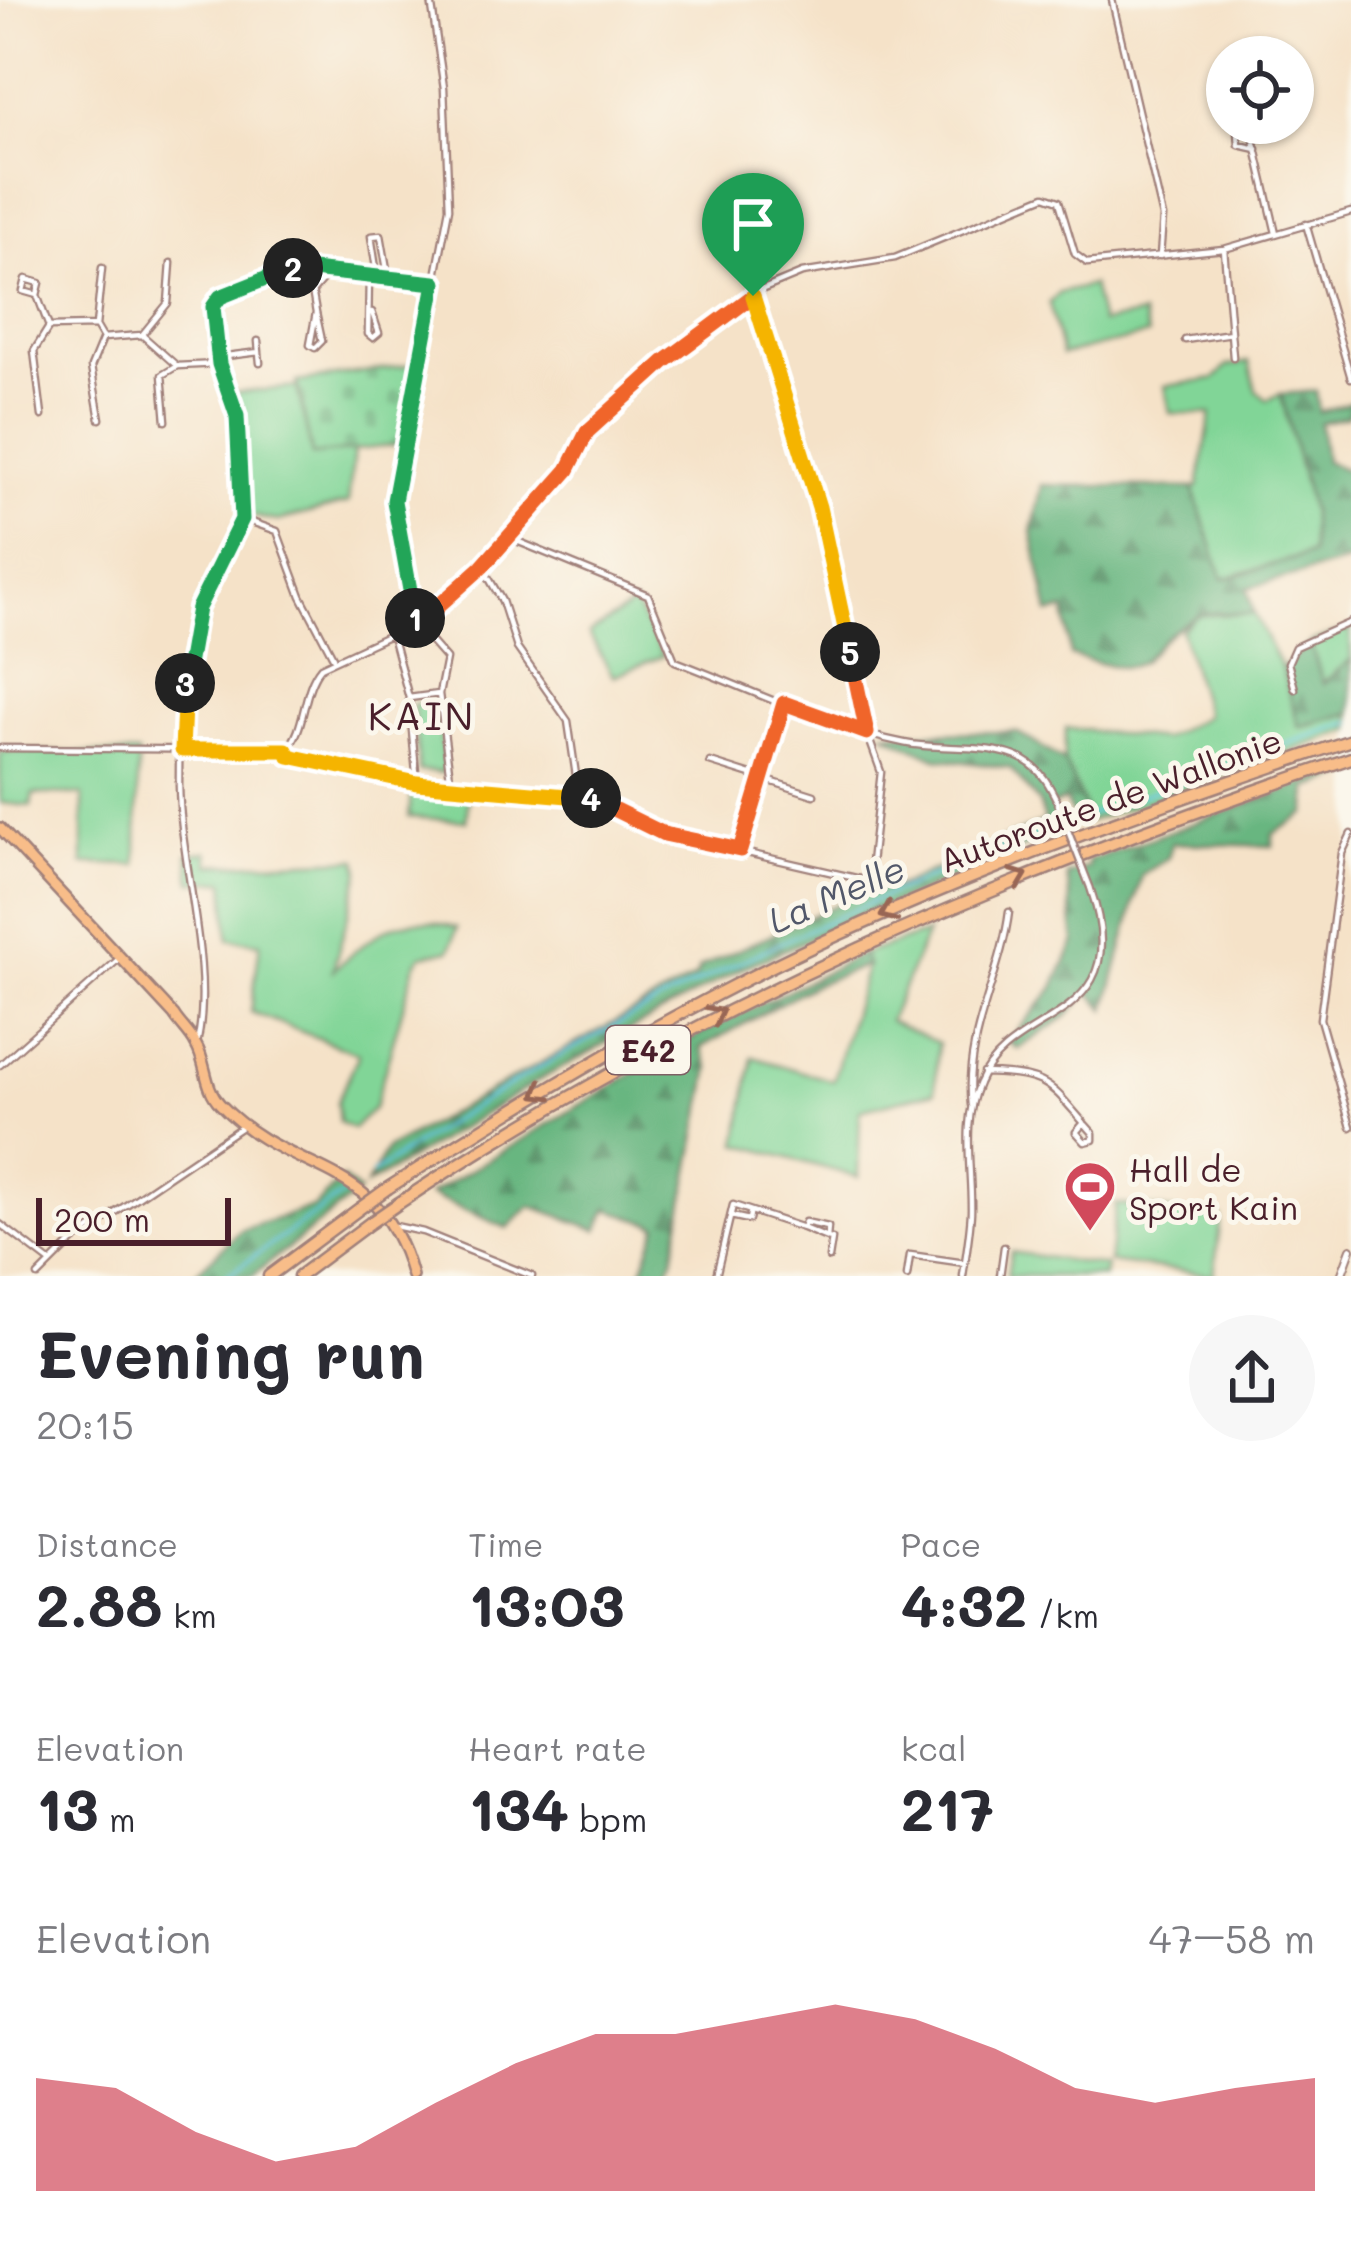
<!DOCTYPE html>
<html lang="en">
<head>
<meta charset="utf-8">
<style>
  body { margin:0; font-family:Mali,sans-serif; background:#f7f7f7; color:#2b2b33; height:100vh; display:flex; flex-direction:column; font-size:45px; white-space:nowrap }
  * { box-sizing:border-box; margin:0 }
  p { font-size:39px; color:#7c7c81 }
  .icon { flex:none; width:66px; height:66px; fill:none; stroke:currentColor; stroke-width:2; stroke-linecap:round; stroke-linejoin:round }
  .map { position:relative; height:1276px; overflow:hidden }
  .side { display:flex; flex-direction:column; background:#fff; flex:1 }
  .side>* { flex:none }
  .buttons { position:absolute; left:1206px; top:36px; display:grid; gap:24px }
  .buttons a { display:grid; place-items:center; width:108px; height:108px; border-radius:50%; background:#fff; box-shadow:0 3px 9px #0004; font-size:60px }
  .scale { position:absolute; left:36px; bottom:30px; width:195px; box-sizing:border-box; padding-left:12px; border:6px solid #4a1f2b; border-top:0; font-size:33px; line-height:42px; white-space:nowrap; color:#4a1f2b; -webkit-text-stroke:9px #fbf7ec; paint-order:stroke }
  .pin { position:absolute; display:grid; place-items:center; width:102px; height:102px; color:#fff; margin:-123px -51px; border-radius:50% 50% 50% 0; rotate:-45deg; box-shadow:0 0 12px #0007 }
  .pin .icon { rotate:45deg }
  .km { position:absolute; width:60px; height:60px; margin:-30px; border-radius:50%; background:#222; color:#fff; font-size:33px; line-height:60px; text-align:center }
  .round { display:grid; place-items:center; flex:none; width:126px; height:126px; border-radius:63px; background:#f7f7f7 }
  .summary { display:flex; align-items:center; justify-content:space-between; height:204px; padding:0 36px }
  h1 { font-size:66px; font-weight:700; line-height:90px }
  .figures { display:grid; grid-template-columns:repeat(3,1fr); gap:18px; height:204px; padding:12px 36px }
  .figures div { display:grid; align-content:center }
  .figures b { font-size:60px; font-weight:700 }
  .figures small { font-size:33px; font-weight:400 }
  .figures p { font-size:33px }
  .chart { height:336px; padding:24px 36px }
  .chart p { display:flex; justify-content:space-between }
  .chart svg { width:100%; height:216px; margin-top:12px; fill:#d1495b; opacity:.7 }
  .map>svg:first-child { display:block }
  .green { fill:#81d597; stroke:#667a61; stroke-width:3 }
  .forest { fill:url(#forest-firs); stroke:#596a56; stroke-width:3 }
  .cemetery { fill:url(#cemetery-stones); stroke:#667a61; stroke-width:3 }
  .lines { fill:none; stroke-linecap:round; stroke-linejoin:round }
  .stream { stroke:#61c2e0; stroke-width:3 }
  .minor-casing { stroke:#a0807a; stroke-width:9 }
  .tertiary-casing { stroke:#a0807a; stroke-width:10 }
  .primary-casing { stroke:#a0807a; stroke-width:14 }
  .motorway-casing { stroke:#a0807a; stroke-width:15 }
  .minor { stroke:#fff; stroke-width:4.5 }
  .tertiary { stroke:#fff; stroke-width:6 }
  .primary { stroke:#f8bd89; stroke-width:9 }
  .motorway { stroke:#f8bd89; stroke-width:10 }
  .minor-bridge-casing { stroke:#a0807a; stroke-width:9; stroke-linecap:butt }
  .motorway-bridge-casing { stroke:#a0807a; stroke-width:15; stroke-linecap:butt }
  .minor-bridge { stroke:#fff; stroke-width:4.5 }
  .motorway-bridge { stroke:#f8bd89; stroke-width:10 }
  .oneway { stroke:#986655 }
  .split-1-casing { stroke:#fff; stroke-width:24 }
  .split-2-casing { stroke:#fff; stroke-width:24 }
  .split-3-casing { stroke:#fff; stroke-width:24 }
  .split-4-casing { stroke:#fff; stroke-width:24 }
  .split-5-casing { stroke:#fff; stroke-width:24 }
  .split-6-casing { stroke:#fff; stroke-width:24 }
  .split-1 { stroke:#f0652b; stroke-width:15 }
  .split-2 { stroke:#22a559; stroke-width:15 }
  .split-3 { stroke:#22a559; stroke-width:15 }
  .split-4 { stroke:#f5b400; stroke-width:15 }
  .split-5 { stroke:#f0652b; stroke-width:15 }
  .split-6 { stroke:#f5b400; stroke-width:15 }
  .labels { text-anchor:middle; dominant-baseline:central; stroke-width:10; stroke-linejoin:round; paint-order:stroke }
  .shield { fill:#fbf7ec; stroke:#7f6065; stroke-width:3 }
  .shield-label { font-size:30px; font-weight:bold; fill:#4a1f2b }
  .street-label { font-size:33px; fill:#4a1f2b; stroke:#fbf7ec }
  .poi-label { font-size:33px; fill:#4a1f2b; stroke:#fbf7ec; text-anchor:start }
  .water-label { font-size:36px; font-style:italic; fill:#52586a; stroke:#fbf7ec }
  .quarter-label { font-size:39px; letter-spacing:3px; fill:#4a1f2b; stroke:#fbf7ec }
</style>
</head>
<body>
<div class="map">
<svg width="1351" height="1276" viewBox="0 0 1351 1276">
  <defs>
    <pattern id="forest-firs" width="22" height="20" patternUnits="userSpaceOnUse" patternTransform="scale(3)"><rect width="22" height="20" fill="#68b680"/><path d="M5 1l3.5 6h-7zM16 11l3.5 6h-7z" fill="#589369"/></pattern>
    <pattern id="cemetery-stones" width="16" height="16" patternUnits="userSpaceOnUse" patternTransform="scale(3)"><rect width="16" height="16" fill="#81d597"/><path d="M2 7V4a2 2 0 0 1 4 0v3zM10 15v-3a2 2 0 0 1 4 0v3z" fill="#71b682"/></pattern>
  </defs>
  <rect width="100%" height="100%" fill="#fbf7ec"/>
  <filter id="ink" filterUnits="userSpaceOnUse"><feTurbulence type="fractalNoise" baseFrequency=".00833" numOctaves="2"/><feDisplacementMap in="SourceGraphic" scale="24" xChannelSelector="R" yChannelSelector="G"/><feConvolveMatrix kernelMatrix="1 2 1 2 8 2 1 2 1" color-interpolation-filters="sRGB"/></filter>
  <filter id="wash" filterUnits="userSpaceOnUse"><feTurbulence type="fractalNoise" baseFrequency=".004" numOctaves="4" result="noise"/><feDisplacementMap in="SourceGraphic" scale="48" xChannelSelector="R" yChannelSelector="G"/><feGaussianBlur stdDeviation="2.7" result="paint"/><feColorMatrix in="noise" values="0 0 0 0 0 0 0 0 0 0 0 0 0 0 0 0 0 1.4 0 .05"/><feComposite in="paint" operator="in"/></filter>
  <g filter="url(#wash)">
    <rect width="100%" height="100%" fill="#f5e2c8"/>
    <path class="green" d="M1092,285L1101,323L1142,315L1148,335L1062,355L1049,303L1059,293Z
      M1249,362L1256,390L1267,400L1281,394L1311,511L1312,553L1222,579L1193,488L1198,487L1211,414L1170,413L1165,386L1215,379L1227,366Z
      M297,387L312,454L354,450L348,503L278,521L245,515L241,416L233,393Z
      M634,604L663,656L613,676L589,634Z
      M1254,614L1282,669L1300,727L1351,713V730L1076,826L1072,815L1086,810L1064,761L1066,728L1162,739L1206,716L1181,630L1198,615Z
      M1350,628L1351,660L1323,683L1310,643Z
      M437,702L445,773L419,771L413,704Z
      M0,751L138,754L137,865L83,864V795L33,794L31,806L0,803Z
      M411,791L469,793L466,821L409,817Z
      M208,852L210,865L358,859L360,872L333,970C375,934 399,908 457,928L450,950L422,955L415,965L374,1108L353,1129L339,1122L337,1102L359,1054L251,1012L260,943L229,939L225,881L192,882L188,854Z
      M927,933L889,1021L938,1043L935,1091L860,1110L858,1177L738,1144L753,1057L833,1081L867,965L862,954Z
      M1116,1204L1221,1217L1214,1275L1109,1262Z
      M1011,1252L1106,1266L1104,1276H1007Z"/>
    <path class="forest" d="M1316,391L1319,412L1351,402L1348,416L1320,423L1325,461L1351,472V561L1247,588L1254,614C1238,614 1210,610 1196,617C1129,650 1166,686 1070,655L1065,610L1049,614L1032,532L1042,485L1193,488L1223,579L1311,554V511L1281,394Z
      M1310,643L1323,683L1351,660V713L1299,727L1282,669Z
      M1017,732L1064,761L1086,811L1072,815L1065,800L1051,806L1060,832L744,967L541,1079L367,1185L386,1149L696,977L699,968L841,902L842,895L896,887L1045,821L1039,803L1010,768L936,758L883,733Z
      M1351,767V774L1308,788L1307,813L1273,834V846L1172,843L1168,858L1142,875L1106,1009L1089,992L1067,1016L1018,1049L1008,1042L1053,989L1075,942L1067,875L1089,867L1088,861Z
      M862,954L867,965L813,985L701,1048L710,1068L673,1259L665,1276H640L658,1225L608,1209L598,1230L531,1206L507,1228L429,1195L696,1036Z
      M342,1179L359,1192L252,1276H193L241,1230L314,1207Z"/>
    <path class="cemetery" d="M415,364L399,445L312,455L297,382Z"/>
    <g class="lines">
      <path class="stream" d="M372,1174C669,967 1010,837 1351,722
        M226,1276L345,1193"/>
    </g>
  </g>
  <g filter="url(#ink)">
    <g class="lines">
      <g class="minor-casing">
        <path id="minor" d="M1112,0L1163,217L1160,256
          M1257,149L1239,145L1238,132L1252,131L1276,233
          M1306,224L1351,378
          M308,267L316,313L310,345L315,348L322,341L316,313
          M369,273L368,334L373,338L379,333L372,312
          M377,275L371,236L381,235L388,275
          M313,291L332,269
          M37,295L23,291L26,279L40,283L37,295L49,327
          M96,326L102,268
          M1231,333L1233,357
          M142,335L168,303L171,263
          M1185,340L1231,333L1224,249
          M258,341L260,363
          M218,357L259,352
          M42,416L34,351L49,327L96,326L103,338L142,335L177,366L219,364
          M100,419L91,367L103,338
          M166,421L162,375L177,366
          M243,519L277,531L301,596L333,657
          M507,537L648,595L675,661C750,689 825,727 904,743C942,751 989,742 1024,760C1042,770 1050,786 1058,803
          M483,568L502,601L517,648L568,721L579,796
          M416,625L393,501L449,208L444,88L431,0
          M416,625L446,659L439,694L451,785
          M392,635L409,698L417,783
          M1295,689L1288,663L1295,647L1351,622
          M409,698L439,694
          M0,748L286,750
          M286,750C307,729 301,691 321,667L424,619L482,567L568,470L587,432L664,362L761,290L802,273L895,258L1045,196L1059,201L1075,254L1087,263L1224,249L1351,212
          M286,750L289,756L417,783L588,797L665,834L869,881L881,772L867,733L819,507L753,297
          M710,762L814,795
          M1351,834L1342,853L1320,1019L1351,1127
          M740,850L784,703
          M198,1039C213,963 180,862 179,785C179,727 181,659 200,604C209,575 239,543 241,513C246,441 220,377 213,307L220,297L291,268L435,283
          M0,1065L121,957
          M983,1073C1053,1074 1050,1086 1093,1133V1140L1085,1142L1076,1132L1084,1123
          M971,1105C963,1038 1001,977 1009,912
          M731,1216L749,1220L750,1214
          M0,1224L50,1262
          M395,1226L423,1232L532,1276
          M827,1238L832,1239L829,1258
          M38,1276L73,1241L243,1126
          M716,1276L733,1205L803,1228L805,1222L828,1227L827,1238L803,1228
          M907,1276L910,1255L965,1263
          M963,1276C966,1255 970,1233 971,1212C972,1169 961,1123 979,1083C1011,1006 1139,1027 1090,887
          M1000,1276L1004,1247"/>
      </g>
      <g class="tertiary-casing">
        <path id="tertiary" d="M1341,1276L1351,1249"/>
      </g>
      <g class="primary-casing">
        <path id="primary" d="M0,828L174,1015C180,1025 191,1034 196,1045C207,1064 204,1087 220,1104C294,1181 379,1154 412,1276"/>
      </g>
      <g class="motorway-casing">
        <path id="motorway" d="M388,1188C534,1095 682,1006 840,934C1006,858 1179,798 1351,740
          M399,1203C698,1003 1012,872 1351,758
          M269,1276L359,1209
          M299,1276L370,1223"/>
      </g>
      <use href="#minor" class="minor"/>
      <use href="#tertiary" class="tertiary"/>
      <use href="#primary" class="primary"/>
      <use href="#motorway" class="motorway"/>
      <g class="minor-bridge-casing">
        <path id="minor-bridge" d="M1058,805L1090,887"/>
      </g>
      <g class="motorway-bridge-casing">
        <path id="motorway-bridge" d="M359,1209L388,1188
          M370,1223L399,1203"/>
      </g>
      <use href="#minor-bridge" class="minor-bridge"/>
      <use href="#motorway-bridge" class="motorway-bridge"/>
    </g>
    <defs><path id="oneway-chevron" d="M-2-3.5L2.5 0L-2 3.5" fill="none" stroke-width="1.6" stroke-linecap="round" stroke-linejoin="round" transform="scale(3)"/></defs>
    <g class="oneway">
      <use href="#oneway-chevron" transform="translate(1019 877) rotate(-21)"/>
      <use href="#oneway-chevron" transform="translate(888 913) rotate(157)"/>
      <use href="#oneway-chevron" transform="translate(716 1014) rotate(-28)"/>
      <use href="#oneway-chevron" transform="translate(541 1092) rotate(149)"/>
    </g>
  </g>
  <g class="lines" filter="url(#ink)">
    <g class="split-1-casing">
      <path id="split-1" d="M415,618L416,626L482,567L568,470L587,432L664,362L753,296"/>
    </g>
    <g class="split-2-casing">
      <path id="split-2" d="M293,268L435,283L394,501L415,618"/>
    </g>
    <g class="split-3-casing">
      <path id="split-3" d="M185,683L198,608L242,519L237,416L219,364L213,307L220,297L293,268"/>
    </g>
    <g class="split-4-casing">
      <path id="split-4" d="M185,683L182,750H286L289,756L417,783L591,798"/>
    </g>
    <g class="split-5-casing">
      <path id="split-5" d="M591,798L664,834L740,850L784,703L867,733L850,652"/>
    </g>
    <g class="split-6-casing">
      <path id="split-6" d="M753,296L819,507L850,652"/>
    </g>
    <use href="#split-1" class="split-1"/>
    <use href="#split-2" class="split-2"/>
    <use href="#split-3" class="split-3"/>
    <use href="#split-4" class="split-4"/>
    <use href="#split-5" class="split-5"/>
    <use href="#split-6" class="split-6"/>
  </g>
  <defs>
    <g id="stadium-pin" transform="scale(2.7)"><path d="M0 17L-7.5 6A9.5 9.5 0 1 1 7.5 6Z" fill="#d1495b" stroke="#fbf7ec"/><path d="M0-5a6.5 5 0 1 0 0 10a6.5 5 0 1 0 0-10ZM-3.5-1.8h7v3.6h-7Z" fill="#fff"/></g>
  </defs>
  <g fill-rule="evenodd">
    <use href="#stadium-pin" x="1090" y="1187"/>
  </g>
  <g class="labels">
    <rect class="shield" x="606" y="1026" width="84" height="48" rx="9"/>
    <g class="shield-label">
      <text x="648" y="1050">E42</text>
    </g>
    <g class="street-label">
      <text transform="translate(1110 799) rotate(-20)">Autoroute de Wallonie</text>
    </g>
    <g class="poi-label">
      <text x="1129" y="1168">Hall de<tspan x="1129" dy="38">Sport Kain</tspan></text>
    </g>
    <g class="water-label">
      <text transform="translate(836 893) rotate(-23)">La Melle</text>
    </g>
    <g class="quarter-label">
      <text x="422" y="714">KAIN</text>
    </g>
  </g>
</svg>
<div class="buttons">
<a><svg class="icon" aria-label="locate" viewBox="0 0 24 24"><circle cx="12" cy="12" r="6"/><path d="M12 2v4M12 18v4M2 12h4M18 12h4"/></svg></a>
</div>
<div class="scale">200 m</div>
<div class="pin" style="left:753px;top:296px;background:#1e9e55"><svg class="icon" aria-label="arrive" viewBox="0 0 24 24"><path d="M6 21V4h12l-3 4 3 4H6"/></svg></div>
<b class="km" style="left:415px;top:618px">1</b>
<b class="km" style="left:293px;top:268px">2</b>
<b class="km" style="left:185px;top:683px">3</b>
<b class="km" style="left:591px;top:798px">4</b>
<b class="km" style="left:850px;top:652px">5</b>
</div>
<section class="side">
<div class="summary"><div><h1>Evening run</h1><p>20:15</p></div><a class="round"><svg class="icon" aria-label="share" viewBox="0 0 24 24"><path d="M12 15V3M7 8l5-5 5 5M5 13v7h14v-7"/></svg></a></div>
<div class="figures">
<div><p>Distance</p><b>2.88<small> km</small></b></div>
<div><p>Time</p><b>13:03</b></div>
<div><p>Pace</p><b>4:32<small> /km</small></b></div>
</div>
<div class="figures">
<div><p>Elevation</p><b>13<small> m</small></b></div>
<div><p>Heart rate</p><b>134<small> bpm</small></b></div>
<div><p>kcal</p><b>217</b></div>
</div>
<div class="chart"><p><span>Elevation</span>47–58 m</p>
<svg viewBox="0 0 160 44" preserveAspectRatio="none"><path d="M0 44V21L10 23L20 32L30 38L40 35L50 26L60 18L70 12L80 12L90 9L100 6L110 9L120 15L130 23L140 26L150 23L160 21V44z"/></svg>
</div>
</section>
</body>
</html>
